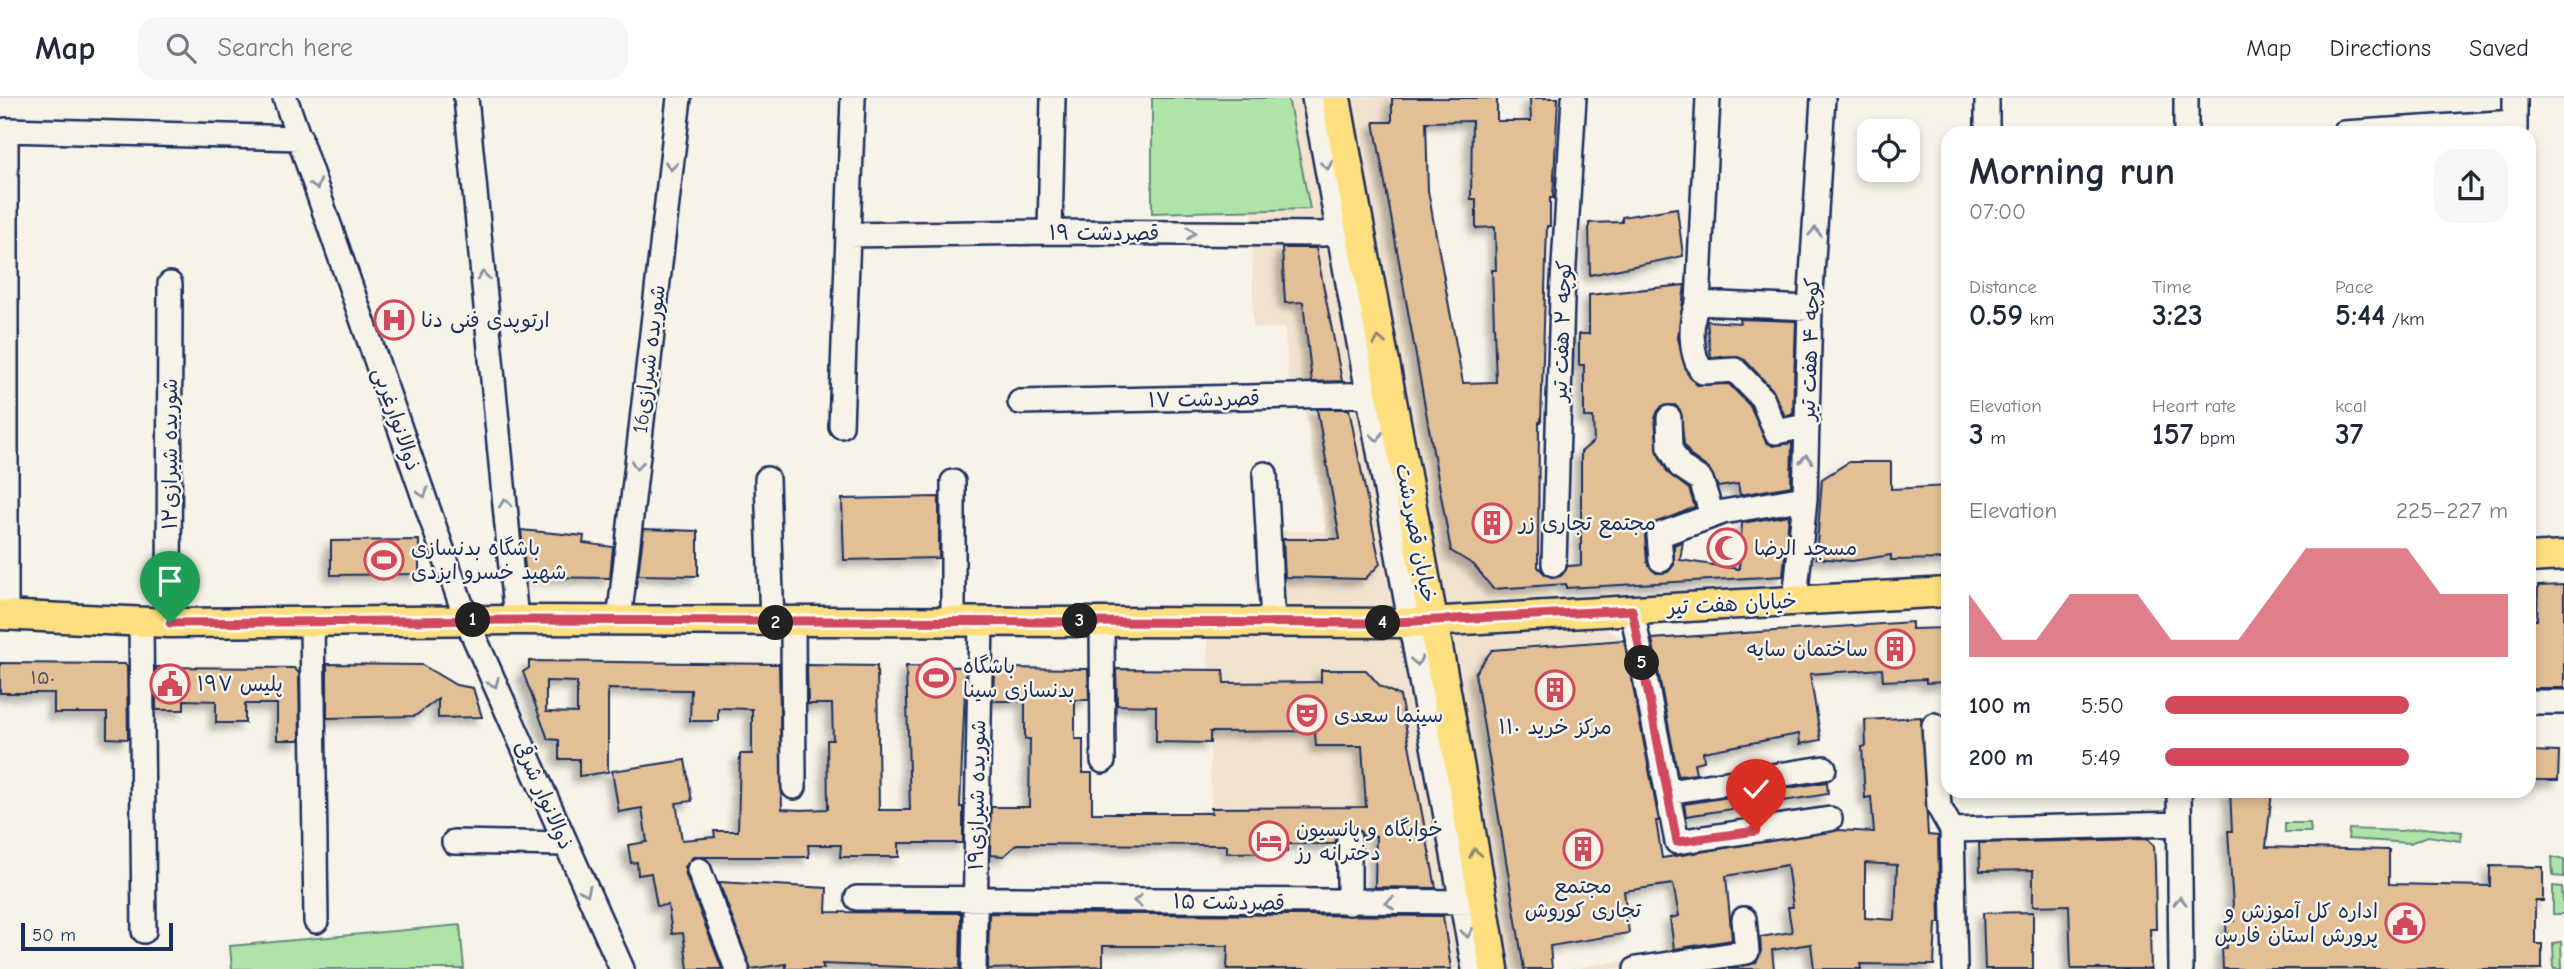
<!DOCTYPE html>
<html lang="en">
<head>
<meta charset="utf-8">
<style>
  body { margin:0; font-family:"Comic Neue","Playpen Sans Arabic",sans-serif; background:#f6f6f7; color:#1f2937; height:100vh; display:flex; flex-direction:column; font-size:26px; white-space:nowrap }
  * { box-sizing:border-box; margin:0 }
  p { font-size:23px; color:#747a83 }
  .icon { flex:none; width:38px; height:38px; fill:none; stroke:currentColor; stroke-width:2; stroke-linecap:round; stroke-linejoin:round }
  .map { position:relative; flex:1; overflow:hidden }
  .details { position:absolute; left:1941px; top:28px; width:595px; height:672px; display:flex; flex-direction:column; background:#fff; border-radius:21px; box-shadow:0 4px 10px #0003 }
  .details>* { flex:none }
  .tools { position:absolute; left:1857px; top:21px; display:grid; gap:14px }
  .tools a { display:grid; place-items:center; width:63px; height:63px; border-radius:14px; background:#fff; box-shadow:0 4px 10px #0003; font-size:35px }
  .scale { position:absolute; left:21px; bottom:18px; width:152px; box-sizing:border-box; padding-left:7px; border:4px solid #1b2f5e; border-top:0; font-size:19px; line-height:24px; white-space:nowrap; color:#1b2f5e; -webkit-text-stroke:5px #f7f3e8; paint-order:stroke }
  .pin { position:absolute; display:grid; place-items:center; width:60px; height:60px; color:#fff; margin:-72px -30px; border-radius:50% 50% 50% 0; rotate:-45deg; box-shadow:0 0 7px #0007 }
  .pin .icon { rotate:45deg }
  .km { position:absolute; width:35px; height:35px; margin:-18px; border-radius:50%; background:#222; color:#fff; font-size:19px; line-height:35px; text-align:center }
  .round { display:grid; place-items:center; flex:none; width:74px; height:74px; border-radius:21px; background:#f6f6f7 }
  .head { display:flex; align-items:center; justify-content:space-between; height:119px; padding:0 28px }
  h1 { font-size:38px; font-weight:700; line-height:52px }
  .figures { display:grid; grid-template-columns:repeat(3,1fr); gap:10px; height:119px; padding:7px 28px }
  .figures div { display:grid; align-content:center }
  .figures b { font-size:30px; font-weight:700 }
  .figures small { font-size:19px; font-weight:400 }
  .figures p { font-size:19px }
  .chart { height:196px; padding:14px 28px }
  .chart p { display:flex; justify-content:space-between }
  .chart svg { width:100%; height:126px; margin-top:7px; fill:#d1495b; opacity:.7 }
  ul { padding:0 28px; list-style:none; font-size:23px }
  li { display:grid; grid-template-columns:112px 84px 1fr; align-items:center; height:52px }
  li i { height:18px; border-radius:9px; background:#d1495b }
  header { display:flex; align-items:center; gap:42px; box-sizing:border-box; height:98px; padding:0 35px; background:#fff; border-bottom:2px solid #e0e1e3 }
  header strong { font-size:33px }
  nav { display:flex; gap:38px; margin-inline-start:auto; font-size:24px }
  .search { width:490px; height:63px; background:#f6f6f7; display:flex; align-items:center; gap:18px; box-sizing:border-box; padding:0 24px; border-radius:21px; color:#747a83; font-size:26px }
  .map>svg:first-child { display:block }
  .built { fill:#f1e3cf }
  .green { fill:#afe4a7; stroke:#658a82; stroke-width:2 }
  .building { fill:#e2bf94; stroke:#1b2f5e; stroke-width:2; fill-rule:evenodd; filter:url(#shadow) }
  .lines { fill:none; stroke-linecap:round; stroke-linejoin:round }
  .minor-casing { stroke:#1b2f5e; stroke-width:28 }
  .major-casing { stroke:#1b2f5e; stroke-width:33 }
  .minor { stroke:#f7f3e8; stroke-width:23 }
  .major { stroke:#fedf80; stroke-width:28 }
  .oneway { stroke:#8991a3 }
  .oneway2 { stroke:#8c876f }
  .route-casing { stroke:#fff; stroke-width:14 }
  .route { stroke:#d1495b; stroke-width:9 }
  .labels { text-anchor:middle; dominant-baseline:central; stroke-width:5; stroke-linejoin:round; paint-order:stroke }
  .number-label { font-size:18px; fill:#4d536c }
  .street-label { font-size:21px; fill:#1b2f5e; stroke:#f7f3e8 }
  .poi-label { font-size:21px; fill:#1b2f5e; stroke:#f7f3e8; text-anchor:start }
</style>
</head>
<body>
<header>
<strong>Map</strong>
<div class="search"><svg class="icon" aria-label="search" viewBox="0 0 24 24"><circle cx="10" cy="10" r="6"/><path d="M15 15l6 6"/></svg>Search here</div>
<nav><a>Map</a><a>Directions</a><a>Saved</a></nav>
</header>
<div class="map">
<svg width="2564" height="871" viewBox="0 0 2564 871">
  <defs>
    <filter id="shadow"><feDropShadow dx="-6" dy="6" stdDeviation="3.5" flood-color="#0004"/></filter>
  </defs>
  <rect width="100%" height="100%" fill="#f7f3e8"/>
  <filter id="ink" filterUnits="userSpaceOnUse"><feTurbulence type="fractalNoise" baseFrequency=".0143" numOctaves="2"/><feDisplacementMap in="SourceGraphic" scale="14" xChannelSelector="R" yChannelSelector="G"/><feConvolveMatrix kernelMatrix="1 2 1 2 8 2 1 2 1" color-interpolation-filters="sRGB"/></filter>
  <g filter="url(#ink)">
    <path class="built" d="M1288,0H1497V23L1426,24L1428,93L1478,365L1538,364V488L1624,542L1667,787L1538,804L1533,871H1393L1300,863L1299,794L1403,792L1404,710H1211L1207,521L1272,519L1270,432L1326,434L1302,293L1289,294L1285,230H1253L1252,112L1310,110Z
      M1688,852L1691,871H1570Z"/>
    <path class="green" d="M1152,0H1288L1310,111L1152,115Z
      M2285,725H2310L2311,734H2285Z
      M2423,730L2462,734L2461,743L2428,738L2410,745L2348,741L2349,731L2401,733Z
      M2552,759L2564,762V779L2553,778Z
      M2553,788L2562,789L2564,816H2553Z
      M460,827L464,871H232L230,848Z
      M2561,844L2562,871H2554L2553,845Z"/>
    <path class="building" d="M1392,0H1497V23H1531L1530,0H1558L1553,100H1550V128H1547L1541,324H1539L1538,469L1546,477L1554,480L1561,478L1568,468L1581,467V354L1594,343L1593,319H1584V267H1579V236H1589V197L1685,187L1678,240L1687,275L1697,287L1729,286L1750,308L1766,344L1773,348L1792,345L1791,388L1740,397L1738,386L1718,389L1709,371L1691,358L1684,346L1680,312L1675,307L1662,308L1655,320L1658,356L1668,375L1689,391L1695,409L1648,429L1645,438L1647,464L1656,475L1668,474L1674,467V447L1683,443L1680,462L1739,471L1742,425L1789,417L1783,478L1566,490V486L1493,491L1474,467L1451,453L1374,24H1392ZM1472,23L1471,101H1476V130L1495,129L1496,172H1492L1496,284L1463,285L1428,93L1426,24Z
      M1677,110L1683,158L1590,177L1589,125L1622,124V119Z
      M1282,150H1316L1342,283L1312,284L1303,204L1285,205Z
      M1739,221L1796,223L1793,316L1785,318L1772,291L1745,262L1735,258L1711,259L1707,223L1740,225Z
      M1317,311H1349L1380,466L1365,481L1285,479L1283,441H1340Z
      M1849,364H1891V391L1948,388V461L1891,462V457L1852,463L1816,460L1822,381Z
      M939,399V460L844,462L842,401Z
      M644,431L698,433V478L638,477Z
      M521,432L584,438L583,445L613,449L610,480L526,479Z
      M419,442V476L331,477V443Z
      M2564,487V590H2529V522H2537L2538,488Z
      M1912,524V531L1948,530V584L1926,585V581L1883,583L1882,571L1810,576L1821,642L1800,646L1799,636L1703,654L1704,663L1694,665L1696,676L1678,678L1652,541Z
      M1624,542L1659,723H1656L1662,760L1838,732L1874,734L1871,699L1865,700L1862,649L1866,648L1865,622L1921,619L1928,737L1938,738L1940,825H1936L1934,867L1860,866L1861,871H1814L1811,846L1772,852L1774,871H1728L1756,865L1761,853L1760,839L1792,834L1788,809H1793L1787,767L1726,778L1732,842L1674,851L1670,820L1679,818L1673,786L1624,793L1629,835L1550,848L1552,871H1524L1475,575L1492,552ZM1865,765L1897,767L1895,822L1865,820Z
      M529,563L779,566L782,711L800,712L828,711L827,642H833L832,606H808L807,567L877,568L879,712H910L906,568L966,569L960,709H963V745H899V759H840L841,747H808L809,759H693L685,769L686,777L722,871H688L683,835L672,836L668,807L657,808L651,775L638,777L637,764L631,765L628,747L647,744L642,710L619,714L612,673L685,662L692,703L676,705L682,742L715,739L714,733H738L740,656H752V611L718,610V623H690L691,592L608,591V674L579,678V661H559V642L548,641L523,574L529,570ZM546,583L577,584V615L546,614Z
      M0,565L125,566L127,569L128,641L107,640V615H54V595H0Z
      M327,566L422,567L456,587L473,590L482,619L438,620V601L415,618L327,620Z
      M156,569L294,570L299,575L300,642H277V606H245V625H216V603L184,602V612H156Z
      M994,570L1088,571L1089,602H1075V641H1083V675H1092V715H1212L1211,710L1366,709L1362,648H1316L1315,633L1210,634V645L1156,644V608L1117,607L1116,571L1223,572L1224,585L1321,584V572H1366L1380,588L1400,598L1436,790L1375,789L1376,738L1362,737L1357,729L1350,727L1337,733L1335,746H1287V754L1227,755V747L1017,746L1004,758L990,757L991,709H1029L1030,641H1025V603H993Z
      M2529,653L2559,654L2558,682H2529Z
      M1827,684L1828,696L1686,718L1684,706Z
      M2230,693H2272L2266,749L2389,752V786L2490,788V768L2543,769V803H2535V846H2542V871H2223L2222,850H2227L2226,823H2234L2228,733H2232Z
      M2148,741L2154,748L2155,767L2156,831H2150L2151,871H2071L2069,807L2033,808V772L1980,773L1979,745Z
      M719,784L827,790L826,814L961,815L960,871L822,866L824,871H786V866L751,871Z
      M2033,814V871H1985L1983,815Z
      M989,815L1443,818L1451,871H1227L1228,848H1103V868L988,871Z"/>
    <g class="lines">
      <g class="minor-casing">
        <path id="minor" d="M285,0L467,523L622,871
          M466,0L516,522
          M1314,0L1474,871
          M1708,0L1698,205C1689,222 1690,259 1703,274L1735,272L1762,300L1776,334L1806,328
          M2186,0V35
          M2515,0V35
          M1987,35V0
          M2344,35L2515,24
          M1050,134L1053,0
          M848,137L1050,134L1322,136L1352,132
          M1698,205L1810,210
          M1020,304L1384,296
          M1669,320L1670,350L1680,368L1701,382L1712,417
          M841,328L853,0
          M1265,376L1273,525
          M767,381L772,525
          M953,384V523
          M1661,462L1659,437L1723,414L1805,400
          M1554,466L1562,201L1574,0
          M1795,503L1805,400L1810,210L1823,0
          M1632,512L1677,744L1830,721
          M6,517V32L300,40
          M619,523L679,0
          M1102,523L1103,663
          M141,524L144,833
          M793,524L794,689
          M169,525L170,186
          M312,526L316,823
          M2529,604H2564
          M1934,627L1939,709L1952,732
          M2179,693L2181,871
          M1668,694L1824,670
          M1952,732L2179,726
          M1952,732L1955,871
          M1349,741V805
          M454,744L565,746
          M699,772L737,871
          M857,800L1477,804
          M974,871L981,523
          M1636,871L1747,854L1744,821"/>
      </g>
      <g class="major-casing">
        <path id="major" d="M1336,0C1388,290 1447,580 1494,871
          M2529,460L2564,458
          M0,517L169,525L516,522L1410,525L1948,494"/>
      </g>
      <use href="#minor" class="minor"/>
      <use href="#major" class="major"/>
    </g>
    <defs><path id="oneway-chevron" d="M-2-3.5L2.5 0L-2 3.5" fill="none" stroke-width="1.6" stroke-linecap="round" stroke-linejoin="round" transform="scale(1.75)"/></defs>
    <g class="oneway">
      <use href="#oneway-chevron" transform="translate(1327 67) rotate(80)"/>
      <use href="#oneway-chevron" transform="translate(671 68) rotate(97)"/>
      <use href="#oneway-chevron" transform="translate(316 87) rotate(71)"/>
      <use href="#oneway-chevron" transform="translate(1815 134) rotate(-87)"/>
      <use href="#oneway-chevron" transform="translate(1191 135)"/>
      <use href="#oneway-chevron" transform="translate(483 178) rotate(-96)"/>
      <use href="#oneway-chevron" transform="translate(1377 339) rotate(79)"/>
      <use href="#oneway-chevron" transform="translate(1806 361) rotate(-89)"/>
      <use href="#oneway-chevron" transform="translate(637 367) rotate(97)"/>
      <use href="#oneway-chevron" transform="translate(423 395) rotate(71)"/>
      <use href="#oneway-chevron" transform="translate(505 405) rotate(-96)"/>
      <use href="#oneway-chevron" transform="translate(1417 563) rotate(79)"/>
      <use href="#oneway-chevron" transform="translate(494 585) rotate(67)"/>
      <use href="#oneway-chevron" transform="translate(586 793) rotate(65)"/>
      <use href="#oneway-chevron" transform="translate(1138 803) rotate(-179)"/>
      <use href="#oneway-chevron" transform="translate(2180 803) rotate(-91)"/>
      <use href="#oneway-chevron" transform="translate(1390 805) rotate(-180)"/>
      <use href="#oneway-chevron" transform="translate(1467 835) rotate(80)"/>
    </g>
    <g class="oneway2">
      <use href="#oneway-chevron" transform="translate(1379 243) rotate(-100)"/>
      <use href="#oneway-chevron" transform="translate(1475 755) rotate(-100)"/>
    </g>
  </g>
  <g class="lines" filter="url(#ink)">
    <g class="route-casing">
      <path id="route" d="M170,525L516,522L1376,525L1632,512L1677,744L1756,733"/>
    </g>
    <use href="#route" class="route"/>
  </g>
  <defs>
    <g id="hospital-ring" transform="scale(2.0125)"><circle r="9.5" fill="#f7f3e8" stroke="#d1495b" stroke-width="1.5"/><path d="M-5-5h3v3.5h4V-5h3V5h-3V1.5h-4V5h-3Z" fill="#d1495b"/></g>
    <g id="building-ring" transform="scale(2.0125)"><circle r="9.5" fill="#f7f3e8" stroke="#d1495b" stroke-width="1.5"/><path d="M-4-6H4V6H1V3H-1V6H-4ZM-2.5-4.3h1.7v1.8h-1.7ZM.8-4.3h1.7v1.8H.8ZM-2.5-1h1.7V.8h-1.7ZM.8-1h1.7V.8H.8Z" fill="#d1495b"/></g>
    <g id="mosque-ring" transform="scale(2.0125)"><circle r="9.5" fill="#f7f3e8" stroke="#d1495b" stroke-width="1.5"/><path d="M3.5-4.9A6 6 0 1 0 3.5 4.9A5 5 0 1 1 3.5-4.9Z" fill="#d1495b"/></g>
    <g id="stadium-ring" transform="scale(2.0125)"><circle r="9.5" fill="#f7f3e8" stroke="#d1495b" stroke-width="1.5"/><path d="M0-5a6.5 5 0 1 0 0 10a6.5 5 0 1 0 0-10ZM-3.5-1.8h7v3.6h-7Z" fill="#d1495b"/></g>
    <g id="civic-ring" transform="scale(2.0125)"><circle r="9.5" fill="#f7f3e8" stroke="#d1495b" stroke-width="1.5"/><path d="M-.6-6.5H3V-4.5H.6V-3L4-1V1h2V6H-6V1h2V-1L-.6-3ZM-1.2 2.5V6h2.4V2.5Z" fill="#d1495b"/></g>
    <g id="theatre-ring" transform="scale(2.0125)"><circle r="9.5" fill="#f7f3e8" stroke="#d1495b" stroke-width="1.5"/><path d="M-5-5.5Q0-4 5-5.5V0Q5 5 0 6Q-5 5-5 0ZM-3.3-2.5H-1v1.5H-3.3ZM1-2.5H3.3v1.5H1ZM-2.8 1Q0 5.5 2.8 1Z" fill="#d1495b"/></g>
    <g id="hotel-ring" transform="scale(2.0125)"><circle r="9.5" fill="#f7f3e8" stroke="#d1495b" stroke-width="1.5"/><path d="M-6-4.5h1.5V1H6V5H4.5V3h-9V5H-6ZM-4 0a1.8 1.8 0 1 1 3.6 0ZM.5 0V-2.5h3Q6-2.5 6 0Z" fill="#d1495b"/></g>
  </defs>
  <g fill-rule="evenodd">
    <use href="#hospital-ring" x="394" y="222"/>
    <use href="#building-ring" x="1492" y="425"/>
    <use href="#mosque-ring" x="1727" y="450"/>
    <use href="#stadium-ring" x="384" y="462"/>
    <use href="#building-ring" x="1895" y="551"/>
    <use href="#stadium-ring" x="936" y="580"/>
    <use href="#civic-ring" x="170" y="586"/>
    <use href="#building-ring" x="1555" y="592"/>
    <use href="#theatre-ring" x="1307" y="617"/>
    <use href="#hotel-ring" x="1269" y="743"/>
    <use href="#building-ring" x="1583" y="751"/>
    <use href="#civic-ring" x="2405" y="825"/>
  </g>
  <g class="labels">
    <g class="number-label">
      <text x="43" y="580">۱۵۰</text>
    </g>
    <g class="street-label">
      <text x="1104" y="135">قصردشت ۱۹</text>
      <text transform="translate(1562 233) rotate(-88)">کوچه ۲ هفت تیر</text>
      <text transform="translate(1810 251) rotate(-88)">کوچه ۴ هفت تیر</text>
      <text transform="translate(649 261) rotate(-83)">شوریده شیرازی16</text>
      <text transform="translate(1204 301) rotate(-1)">قصردشت ۱۷</text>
      <text transform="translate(397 321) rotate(71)">ذوالانوارغربی</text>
      <text transform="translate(170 356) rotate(-90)">شوریده شیرازی۱۲</text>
      <text transform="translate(1416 435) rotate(79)">خیابان قصردشت</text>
      <text transform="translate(1732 506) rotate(-3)">خیابان هفت تیر</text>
      <text transform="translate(544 697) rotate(66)">ذوالانوار شرقی</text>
      <text transform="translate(977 697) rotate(-89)">شوریده شیرازی۱۹</text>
      <text transform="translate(1229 804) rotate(1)">قصردشت ۱۵</text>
    </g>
    <g class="poi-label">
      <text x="421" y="222">ارتوپدی فنی دنا</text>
      <text x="1519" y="425">مجتمع تجاری زر</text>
      <text x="411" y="450">باشگاه بدنسازی<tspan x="411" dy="24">شهید خسرو ایزدی</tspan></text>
      <text x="1754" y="450">مسجد الرضا</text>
      <text x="1868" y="551" text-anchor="end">ساختمان سایه</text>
      <text x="963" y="568">باشگاه<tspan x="963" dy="24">بدنسازی سینا</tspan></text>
      <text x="197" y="586">پلیس ۱۹۷</text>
      <text x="1334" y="617">سینما سعدی</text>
      <text x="1555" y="629" text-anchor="middle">مرکز خرید ۱۱۰</text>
      <text x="1296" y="731">خوابگاه و پانسیون<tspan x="1296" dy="24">دخترانه رز</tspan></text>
      <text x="1583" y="788" text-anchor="middle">مجتمع<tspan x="1583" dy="24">تجاری کوروش</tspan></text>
      <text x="2378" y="813" text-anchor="end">اداره کل آموزش و<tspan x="2378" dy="24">پرورش استان فارس</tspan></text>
    </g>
  </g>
</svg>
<div class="tools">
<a><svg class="icon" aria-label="locate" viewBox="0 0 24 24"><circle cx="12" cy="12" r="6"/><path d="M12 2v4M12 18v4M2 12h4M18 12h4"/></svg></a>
</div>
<div class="scale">50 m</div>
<div class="pin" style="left:170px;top:525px;background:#1e9e55"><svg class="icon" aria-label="arrive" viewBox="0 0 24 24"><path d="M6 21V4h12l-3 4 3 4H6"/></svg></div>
<div class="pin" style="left:1756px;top:733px;background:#d93025"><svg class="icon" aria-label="check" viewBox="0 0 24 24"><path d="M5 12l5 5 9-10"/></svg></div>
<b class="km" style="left:473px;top:522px">1</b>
<b class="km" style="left:776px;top:525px">2</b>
<b class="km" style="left:1080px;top:523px">3</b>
<b class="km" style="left:1383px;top:525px">4</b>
<b class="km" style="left:1642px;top:565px">5</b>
<section class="details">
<div class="head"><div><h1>Morning run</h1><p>07:00</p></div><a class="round"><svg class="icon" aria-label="share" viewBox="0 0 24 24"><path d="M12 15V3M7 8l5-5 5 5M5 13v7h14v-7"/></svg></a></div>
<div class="figures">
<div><p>Distance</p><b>0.59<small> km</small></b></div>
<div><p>Time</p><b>3:23</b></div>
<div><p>Pace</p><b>5:44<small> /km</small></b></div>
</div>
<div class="figures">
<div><p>Elevation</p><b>3<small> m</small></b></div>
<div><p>Heart rate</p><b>157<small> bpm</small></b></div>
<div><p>kcal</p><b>37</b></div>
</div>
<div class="chart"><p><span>Elevation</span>225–227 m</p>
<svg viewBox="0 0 160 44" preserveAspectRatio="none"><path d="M0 44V22L10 38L20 38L30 22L40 22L50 22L60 38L70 38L80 38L90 22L100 6L110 6L120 6L130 6L140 22L150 22L160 22V44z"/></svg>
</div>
<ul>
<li><b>100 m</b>5:50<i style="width:71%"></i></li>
<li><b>200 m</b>5:49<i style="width:71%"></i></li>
</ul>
</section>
</div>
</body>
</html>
